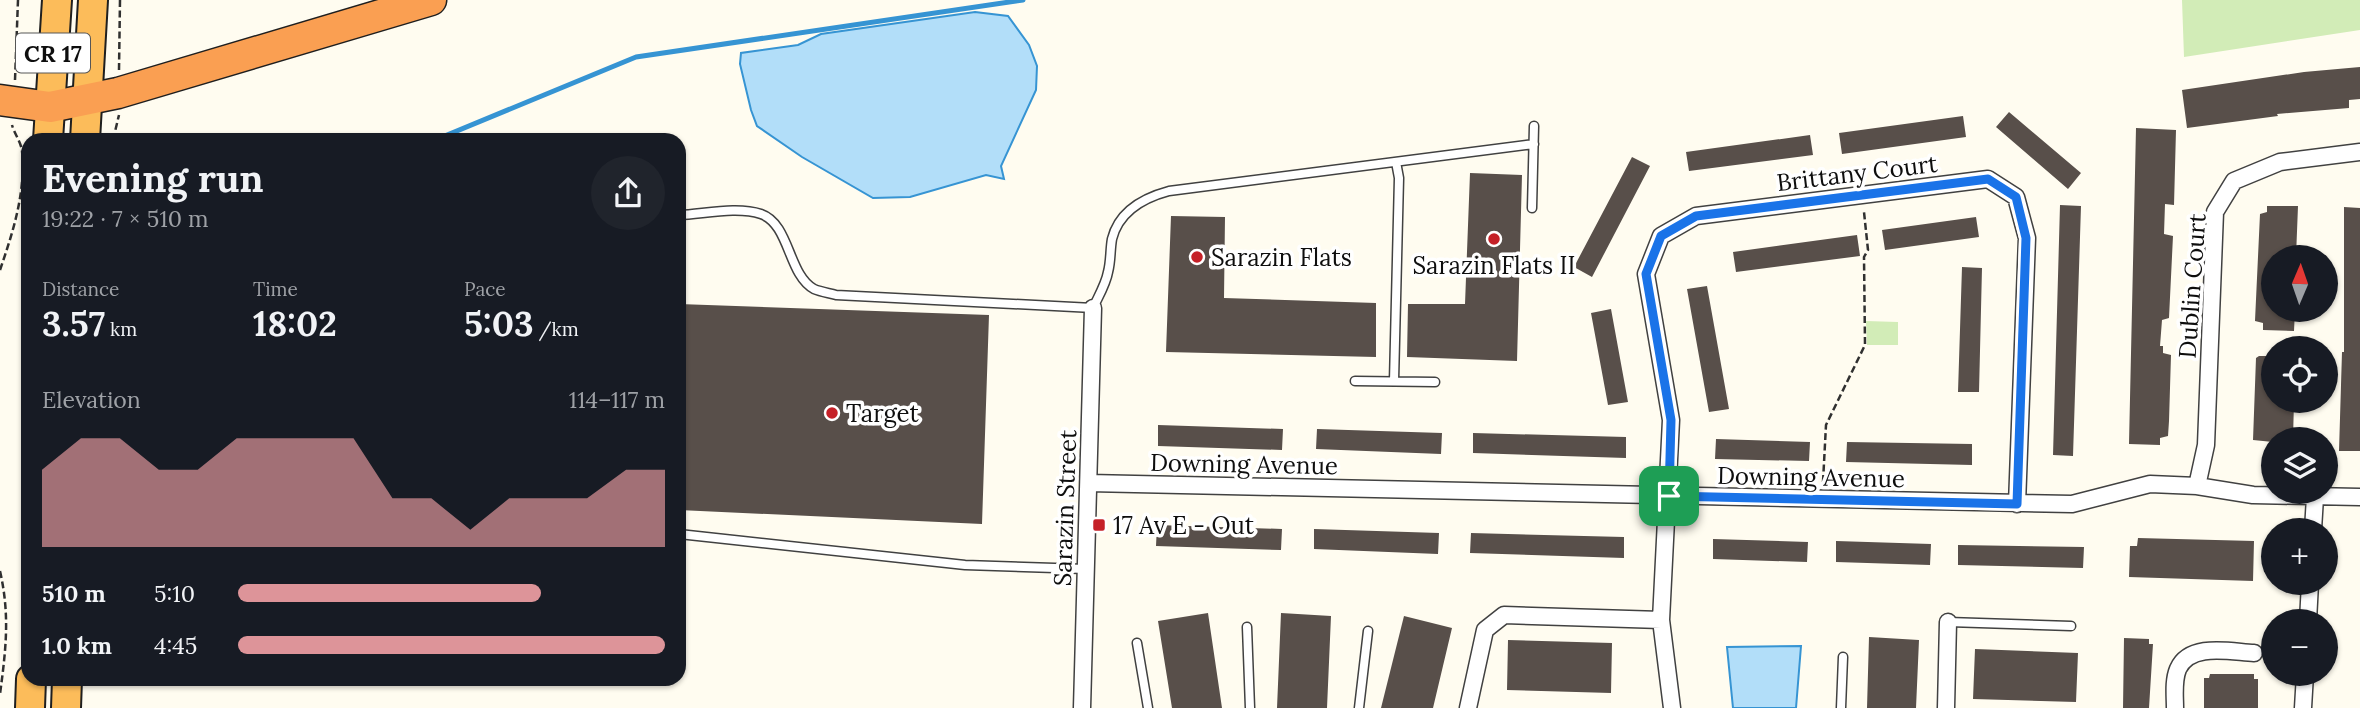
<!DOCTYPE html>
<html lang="en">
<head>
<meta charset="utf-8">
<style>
  body { margin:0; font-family:Lora,serif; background:#20242c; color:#f1f3f6; height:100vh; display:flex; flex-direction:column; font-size:26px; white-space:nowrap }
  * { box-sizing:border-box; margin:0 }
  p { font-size:23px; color:#9ea1a6 }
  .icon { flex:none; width:38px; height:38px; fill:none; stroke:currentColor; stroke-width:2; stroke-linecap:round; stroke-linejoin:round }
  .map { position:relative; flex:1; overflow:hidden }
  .drawer { position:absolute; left:21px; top:133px; width:665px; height:553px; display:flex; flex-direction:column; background:#171b24; border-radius:21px; box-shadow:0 2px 5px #0004 }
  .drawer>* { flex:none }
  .needle { width:46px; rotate:2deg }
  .fabs { position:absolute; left:2261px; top:245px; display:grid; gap:14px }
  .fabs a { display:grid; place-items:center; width:77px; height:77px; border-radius:50%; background:#171b24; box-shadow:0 2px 5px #0004; font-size:35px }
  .pin { position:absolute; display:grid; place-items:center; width:60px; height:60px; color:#fff; margin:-30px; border-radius:14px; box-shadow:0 4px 10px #0006 }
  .round { display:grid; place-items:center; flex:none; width:74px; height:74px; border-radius:37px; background:#20242c }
  .head { display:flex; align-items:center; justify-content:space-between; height:119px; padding:0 21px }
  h1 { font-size:38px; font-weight:700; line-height:52px }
  .figures { display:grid; grid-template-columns:repeat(3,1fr); gap:10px; height:119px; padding:7px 21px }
  .figures div { display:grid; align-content:center }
  .figures b { font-size:35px; font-weight:700 }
  .figures small { font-size:19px; font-weight:400 }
  .figures p { font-size:19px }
  .chart { height:196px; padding:14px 21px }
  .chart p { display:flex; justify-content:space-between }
  .chart svg { width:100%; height:126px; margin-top:7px; fill:#dd9499; opacity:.7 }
  ul { padding:0 21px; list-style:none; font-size:23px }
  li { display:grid; grid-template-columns:112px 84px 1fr; align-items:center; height:52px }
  li i { height:18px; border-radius:9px; background:#dd9499 }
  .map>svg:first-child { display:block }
  .green { fill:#d2ecb7 }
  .water { fill:#b2def9; stroke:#3694d3; stroke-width:2 }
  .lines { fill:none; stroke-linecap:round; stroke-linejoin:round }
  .stream { stroke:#3694d3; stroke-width:5 }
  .building { fill:#584f4a }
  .service-casing { stroke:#414141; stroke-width:11 }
  .minor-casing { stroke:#414141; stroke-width:19 }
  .trunk-casing { stroke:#1f1f1f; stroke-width:32 }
  .motorway-casing { stroke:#1f1f1f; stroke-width:33 }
  .path { stroke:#303030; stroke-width:2.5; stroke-dasharray:7 3.5; stroke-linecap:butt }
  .service { stroke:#fff; stroke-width:8 }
  .minor { stroke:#fff; stroke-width:16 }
  .trunk { stroke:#fcbc5a; stroke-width:28 }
  .motorway { stroke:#fa9f52; stroke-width:30 }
  .route-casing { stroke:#fff; stroke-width:14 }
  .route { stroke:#1a73e8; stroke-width:9 }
  .poi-dot { fill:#c52027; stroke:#fff; stroke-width:2.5 }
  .labels { text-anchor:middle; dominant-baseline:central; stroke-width:7; stroke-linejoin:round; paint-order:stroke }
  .shield { fill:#fff; stroke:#565656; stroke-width:2 }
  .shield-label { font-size:23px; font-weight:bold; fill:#0e0e0e }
  .street-label { font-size:24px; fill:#0e0e0e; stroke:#fff }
  .poi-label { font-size:24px; fill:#0e0e0e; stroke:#fff; text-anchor:start }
</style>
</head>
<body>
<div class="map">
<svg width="2360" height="708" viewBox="0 0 2360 708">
  <rect width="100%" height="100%" fill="#fffcf0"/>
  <path class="green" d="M2182,0H2360V30L2184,57Z
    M1866,321L1898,322V345H1867Z"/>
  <path class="water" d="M975,12L1008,16L1029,45L1037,66L1036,90L1001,166L1004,179L986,175L910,197L873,198L802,157L757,126L751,110L740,64L741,53L798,45L821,34Z
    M1801,646L1796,708H1733L1727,647Z"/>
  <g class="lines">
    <path class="stream" d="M435,140L636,57L1023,0"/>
  </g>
  <path class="building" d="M2360,67V99L2349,100V108L2277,114L2278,116L2187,128L2182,90L2304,72Z
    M2009,112L2081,173L2068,189L1996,127Z
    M1963,116L1966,137L1842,154L1839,133Z
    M2136,128L2176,130L2174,205L2165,204L2164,234L2173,236L2169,318L2162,320L2160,346H2163V353L2171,355L2169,421L2168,436L2160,438V445L2129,444Z
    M1810,135L1813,155L1689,171L1686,152Z
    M1632,157L1650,166L1592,277L1574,267Z
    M1470,173L1522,175L1517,361L1407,357L1408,304H1465Z
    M2060,205L2081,206L2073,456L2053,455Z
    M2267,206H2298L2296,257H2273V310H2295L2294,331L2263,330V323L2255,321L2260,214L2267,212Z
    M2344,207L2360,208V451H2339L2342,352H2344Z
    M1171,216L1225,217L1224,298L1376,303V357L1166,352Z
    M1976,217L1979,237L1885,250L1882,230Z
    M1857,235L1860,256L1736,272L1733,252Z
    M1962,267L1982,268L1979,392H1958Z
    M1707,286L1729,409L1709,412L1687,289Z
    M679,304L989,315L982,524L679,510Z
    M1611,309L1628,402L1608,405L1591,313Z
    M2259,356H2273V401H2294L2293,439H2273V442L2253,440L2256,358Z
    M1158,425L1283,429L1282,450L1158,446Z
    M1317,429L1442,433L1441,454L1316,449Z
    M1473,433L1626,437V458L1473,453Z
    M1716,439L1810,442L1809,461L1715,459Z
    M1847,442L1972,444V465L1846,462Z
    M1157,525L1282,529L1281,550L1156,546Z
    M1314,529L1439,533L1438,554L1314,549Z
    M1471,533L1624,537V558L1470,553Z
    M2138,538L2254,541L2253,581L2129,577L2130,546H2137Z
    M1713,539L1808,542L1807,562L1713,559Z
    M1836,541L1931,544L1930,565L1836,562Z
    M1958,545L2084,547L2083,568L1958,565Z
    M1208,613L1222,708H1172L1158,621Z
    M1281,613L1331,616L1327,708H1277Z
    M1404,616L1452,628L1433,708H1381Z
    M1869,637L1919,640L1916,708H1867Z
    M2124,638L2149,639V644H2153L2149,708H2123Z
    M1508,640L1612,643L1611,693L1507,690Z
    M1975,649L2078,653L2076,702L1973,699Z
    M2210,674H2254V679H2258V708H2204V678H2209Z"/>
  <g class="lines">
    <g class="service-casing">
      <path id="service" d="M1532,208L1534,126
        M679,215C704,214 737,206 761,214C790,224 788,275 814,289C821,292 829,293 836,295L1093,308C1098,297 1106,284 1108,272C1111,261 1110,250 1112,239C1119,211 1143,198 1169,191L1534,144
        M1355,381L1435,382
        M1394,381L1399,178L1396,162
        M679,534L965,565L1086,569
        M1948,622L2071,626
        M1247,627L1250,708
        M1137,643L1148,708
        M1359,708L1368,631
        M1841,708L1843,657"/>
    </g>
    <g class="minor-casing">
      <path id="minor" d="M1089,483L2072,504L2150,484L2197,486L2253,495L2360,497
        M2197,486L2206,445L2215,212L2234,181L2280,162L2360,152
        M2313,530L2315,497
        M2308,621L2310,583
        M1082,708L1093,308
        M1468,708L1485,630L1504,615L1661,620
        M1672,708L1661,620L1671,420L1646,274L1661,236L1696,216L1988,179L2016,197L2027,238L2017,504
        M1946,708L1948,622
        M2175,708C2175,696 2173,681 2178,669C2190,642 2231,652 2254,653
        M2303,708L2305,674"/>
    </g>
    <g class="trunk-casing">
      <path id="trunk" d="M48,140L57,0
        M85,140L93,0
        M30,708L31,679
        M66,708L67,679"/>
    </g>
    <g class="motorway-casing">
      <path id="motorway" d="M0,100L50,107L118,93L431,0"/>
    </g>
    <path class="path" d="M119,70L120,0
      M15,80L18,0
      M113,140L119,115
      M0,270C13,232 26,192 22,151C21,142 14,133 12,125
      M1823,482L1826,425L1865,345L1864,257L1868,250L1864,212
      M0,571C10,615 6,649 0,694"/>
    <use href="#service" class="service"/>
    <use href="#minor" class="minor"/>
    <use href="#trunk" class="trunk"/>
    <use href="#motorway" class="motorway"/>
  </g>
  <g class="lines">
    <g class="route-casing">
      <path id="route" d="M1988,179L2016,197L2026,238L2017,504L1669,496L1671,420L1646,274L1661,236L1696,216Z"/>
    </g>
    <use href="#route" class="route"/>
  </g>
  <g class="poi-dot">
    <circle cx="1494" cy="239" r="7"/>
    <circle cx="1197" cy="257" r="7"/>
    <circle cx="832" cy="413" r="7"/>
    <rect x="1092" y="518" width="14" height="14" rx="3.5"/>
  </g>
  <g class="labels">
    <rect class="shield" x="16" y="33.5" width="74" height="39" rx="5"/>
    <g class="shield-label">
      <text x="53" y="53">CR 17</text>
    </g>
    <g class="street-label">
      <text transform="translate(1857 173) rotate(-7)">Brittany Court</text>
      <text transform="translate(2192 286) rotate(-86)">Dublin Court</text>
      <text transform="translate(1244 464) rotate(1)">Downing Avenue</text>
      <text transform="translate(1811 477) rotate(1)">Downing Avenue</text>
      <text transform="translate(1065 508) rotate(-88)">Sarazin Street</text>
    </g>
    <g class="poi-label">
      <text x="1211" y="257">Sarazin Flats</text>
      <text x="1494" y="265" text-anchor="middle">Sarazin Flats II</text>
      <text x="846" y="413">Target</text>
      <text x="1113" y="525">17 Av E - Out</text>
    </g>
  </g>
</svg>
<div class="fabs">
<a><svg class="needle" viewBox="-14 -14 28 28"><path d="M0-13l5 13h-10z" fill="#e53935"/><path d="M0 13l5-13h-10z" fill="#9ea1a6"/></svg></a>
<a><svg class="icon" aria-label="locate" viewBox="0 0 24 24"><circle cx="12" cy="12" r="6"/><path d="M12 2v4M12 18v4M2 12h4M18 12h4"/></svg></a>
<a><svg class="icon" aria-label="layers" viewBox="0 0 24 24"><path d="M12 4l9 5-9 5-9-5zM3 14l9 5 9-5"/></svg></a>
<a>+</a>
<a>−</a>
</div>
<div class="pin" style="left:1669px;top:496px;background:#1e9e55"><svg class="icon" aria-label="arrive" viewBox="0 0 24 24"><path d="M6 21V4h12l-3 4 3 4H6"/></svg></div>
<section class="drawer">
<div class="head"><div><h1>Evening run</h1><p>19:22 · 7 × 510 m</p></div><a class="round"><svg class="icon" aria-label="share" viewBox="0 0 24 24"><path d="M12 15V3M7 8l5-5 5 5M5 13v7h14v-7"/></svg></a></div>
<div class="figures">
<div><p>Distance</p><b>3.57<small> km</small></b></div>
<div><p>Time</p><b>18:02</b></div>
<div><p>Pace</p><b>5:03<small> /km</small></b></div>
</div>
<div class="chart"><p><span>Elevation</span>114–117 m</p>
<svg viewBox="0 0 160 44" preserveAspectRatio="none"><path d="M0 44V17L10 6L20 6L30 17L40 17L50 6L60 6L70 6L80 6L90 27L100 27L110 38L120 27L130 27L140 27L150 17L160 17V44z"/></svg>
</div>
<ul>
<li><b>510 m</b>5:10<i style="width:71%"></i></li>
<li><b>1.0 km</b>4:45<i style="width:100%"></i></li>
</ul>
</section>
</div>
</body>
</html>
